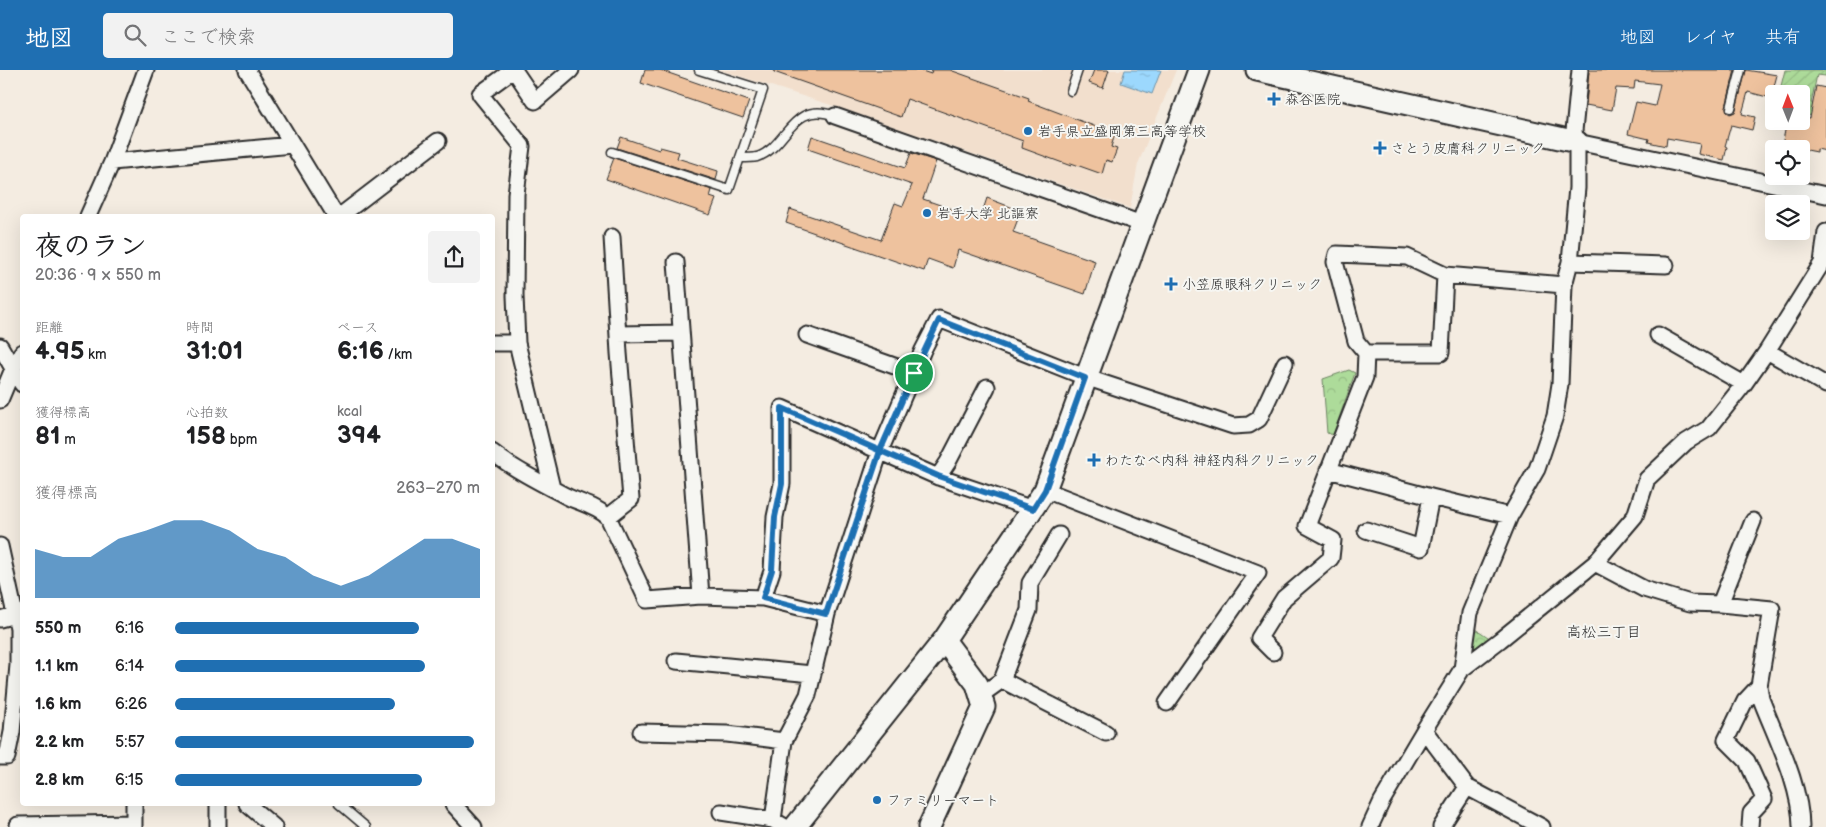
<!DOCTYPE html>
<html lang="ja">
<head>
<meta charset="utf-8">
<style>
  body { margin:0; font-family:"Balsamiq Sans","Klee One",sans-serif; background:#f2f2f2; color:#202124; height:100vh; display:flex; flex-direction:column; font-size:19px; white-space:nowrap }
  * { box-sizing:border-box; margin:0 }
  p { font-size:16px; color:#757577 }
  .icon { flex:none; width:28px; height:28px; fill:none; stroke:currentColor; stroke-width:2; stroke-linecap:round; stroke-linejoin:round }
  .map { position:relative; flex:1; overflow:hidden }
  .drawer { position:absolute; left:20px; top:144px; width:475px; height:592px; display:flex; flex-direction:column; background:#fff; border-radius:5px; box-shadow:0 5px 20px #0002 }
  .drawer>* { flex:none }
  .needle { width:32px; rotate:359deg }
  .buttons { position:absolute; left:1765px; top:15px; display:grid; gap:10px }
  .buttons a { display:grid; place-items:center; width:45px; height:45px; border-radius:5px; background:#fff; box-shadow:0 5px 20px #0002; font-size:25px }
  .pin { position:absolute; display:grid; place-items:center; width:42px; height:42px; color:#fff; margin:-21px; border:2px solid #fff; border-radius:50%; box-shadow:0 1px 5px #0007 }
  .round { display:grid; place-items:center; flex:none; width:52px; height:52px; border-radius:5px; background:#f2f2f2 }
  .head { display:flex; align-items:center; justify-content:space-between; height:85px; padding:0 15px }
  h1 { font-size:28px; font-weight:600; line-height:38px }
  .metrics { display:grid; grid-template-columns:repeat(3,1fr); gap:8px; height:85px; padding:5px 15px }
  .metrics div { display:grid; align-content:center }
  .metrics b { font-size:25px; font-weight:600 }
  .metrics small { font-size:14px; font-weight:400 }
  .metrics p { font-size:14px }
  .chart { height:140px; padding:10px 15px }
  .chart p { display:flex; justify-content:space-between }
  .chart svg { width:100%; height:90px; margin-top:5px; fill:#1f6fb2; opacity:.7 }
  ul { padding:0 15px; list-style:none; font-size:16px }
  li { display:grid; grid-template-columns:80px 60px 1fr; align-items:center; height:38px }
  li i { height:12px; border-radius:6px; background:#1f6fb2 }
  header { display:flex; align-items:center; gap:30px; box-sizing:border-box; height:70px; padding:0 25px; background:#1f6fb2; color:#fff }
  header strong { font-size:24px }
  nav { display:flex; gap:28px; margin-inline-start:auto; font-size:18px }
  .search { width:350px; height:45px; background:#f2f2f2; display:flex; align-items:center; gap:12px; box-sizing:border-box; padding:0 18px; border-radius:5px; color:#757577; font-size:19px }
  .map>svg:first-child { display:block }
  .built { fill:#f2dfcd }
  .park { fill:url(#park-crowns); stroke:#6c8362 }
  .garden { fill:url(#garden-furrows); stroke:#6c8362 }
  .water { fill:url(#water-ripples); stroke:#6f93a9 }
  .building { fill:#eec29e; stroke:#2b2b2b }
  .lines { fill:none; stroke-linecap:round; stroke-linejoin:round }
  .lane-casing { stroke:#2b2b2b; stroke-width:11 }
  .street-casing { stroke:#2b2b2b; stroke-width:19 }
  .secondary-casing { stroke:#2b2b2b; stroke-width:25 }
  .lane { stroke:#f6f6f2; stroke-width:8 }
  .street { stroke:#f6f6f2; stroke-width:15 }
  .secondary { stroke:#f6f6f2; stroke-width:21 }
  .route-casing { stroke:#fff; stroke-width:10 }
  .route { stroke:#1f6fb2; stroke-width:6 }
  .poi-dot { fill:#1f6fb2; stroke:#f6f6f2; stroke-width:2 }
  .labels { text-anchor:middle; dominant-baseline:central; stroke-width:4; stroke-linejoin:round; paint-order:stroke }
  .poi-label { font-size:14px; fill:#2b2b2b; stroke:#f6f6f2; text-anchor:start }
  .neighbourhood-label { font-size:15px; fill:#2b2b2b; stroke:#f6f6f2 }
</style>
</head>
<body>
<header>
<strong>地図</strong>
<div class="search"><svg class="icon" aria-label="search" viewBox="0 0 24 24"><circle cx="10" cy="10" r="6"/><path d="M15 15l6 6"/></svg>ここで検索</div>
<nav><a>地図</a><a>レイヤ</a><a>共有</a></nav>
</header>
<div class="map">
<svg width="1826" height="757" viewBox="0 0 1826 757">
  <defs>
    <pattern id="park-crowns" width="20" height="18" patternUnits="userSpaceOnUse" patternTransform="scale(1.25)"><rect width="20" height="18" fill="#addb9a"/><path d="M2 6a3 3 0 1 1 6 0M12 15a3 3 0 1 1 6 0" fill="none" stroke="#95bc85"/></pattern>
    <pattern id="garden-furrows" width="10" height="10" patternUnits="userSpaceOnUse" patternTransform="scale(1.25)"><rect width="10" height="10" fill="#addb9a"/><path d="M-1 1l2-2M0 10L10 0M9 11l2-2" fill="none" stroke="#95bc85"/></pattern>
    <pattern id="water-ripples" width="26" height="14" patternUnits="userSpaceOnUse" patternTransform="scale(1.25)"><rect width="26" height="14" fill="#9cd8fd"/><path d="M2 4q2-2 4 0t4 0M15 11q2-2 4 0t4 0" fill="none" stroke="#87bad9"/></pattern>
  </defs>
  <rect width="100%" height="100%" fill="#f4ece1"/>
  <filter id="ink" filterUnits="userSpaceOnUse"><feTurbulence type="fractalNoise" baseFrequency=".02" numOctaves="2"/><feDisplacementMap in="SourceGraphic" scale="10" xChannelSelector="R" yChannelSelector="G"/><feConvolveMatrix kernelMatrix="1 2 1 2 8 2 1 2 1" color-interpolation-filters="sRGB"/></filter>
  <g filter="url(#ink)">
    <path class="built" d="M720,0H1176L1138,94L1130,138L834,36Z"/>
    <path class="park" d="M1349,300L1355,303L1333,365L1327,363L1323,309Z
      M1473,557L1491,569L1471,583Z"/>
    <path class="garden" d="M1785,0H1826V6L1817,5L1811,33L1826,36V50L1801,43V24H1779Z"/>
    <path class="water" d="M1125,0H1161L1152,24L1121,13Z"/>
    <path class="building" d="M645,0H660L749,31L743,48L641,13Z
      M774,0H919L931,4L932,0H950L1029,28L1028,31L1115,64L1111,77L1117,79L1112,92L1106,90L1102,104L1071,93V96L1022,78L1023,71L907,29L901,47L774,2Z
      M1094,0H1109L1103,18L1089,13Z
      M1589,0H1735L1726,37L1727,42L1730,44L1735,42L1736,39L1746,0L1777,5L1771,28L1748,22L1742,44L1755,47L1752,60L1731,55L1725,76L1727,77L1724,90L1698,84L1700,74L1667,68L1666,76L1648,72L1649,69L1628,64L1636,32L1655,36L1660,14L1635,11L1634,19L1616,18L1612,40L1586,35Z
      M1816,16L1826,18V81L1817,79V82L1802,79H1784V76L1782,75L1787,51H1801V47L1810,48Z
      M812,66L905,98L911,83L936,91L923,129L980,149L987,128L1021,141L1013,162L1095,191L1085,224L958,180L953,198L928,189L924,201L786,153L790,139L881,170L895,133L903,136L912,115L808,79Z
      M621,67L659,80L660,77L679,82L677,88L718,101L716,110L617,78Z
      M614,88L712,120L710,127L716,129L710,145L606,109Z"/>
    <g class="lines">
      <g class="lane-casing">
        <path id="lane" d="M1071,21L1078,0
          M1731,38L1741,0
          M612,82L729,120L763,20L699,0
          M741,88C746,88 752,88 757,87C787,78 791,29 835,46
          M339,734L366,757"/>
      </g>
      <g class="street-casing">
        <path id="street" d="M247,0L336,146
          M513,0L480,24L522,76L516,124L515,226L517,273L552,418
          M514,0L535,31L571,0
          M835,46L1142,154
          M1577,72L1826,125
          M112,92L292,75
          M88,146L112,92L146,0
          M340,146L438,71
          M676,192L701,526
          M1570,192L1666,195
          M618,264L681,263
          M807,265L914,303
          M1658,265L1744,314
          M492,273H517
          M0,276L22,314
          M1767,281L1826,315
          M1366,283H1441L1445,205
          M0,330L13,299L22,282
          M492,382C515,400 541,413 566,426C580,433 596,436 608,447L647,530L701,526L763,528L827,544L808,625L784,671L773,750L785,757
          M1328,400L1431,427
          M938,407L948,392L987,317
          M1045,420L1258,503L1167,633
          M608,447L631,429L619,283L612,167
          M1366,460L1421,478L1431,427L1510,446
          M0,476L18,558V595L12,662L7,687H0
          M1595,493L1644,519L1690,533L1720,534L1753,451
          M763,528L772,501L775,447L782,414V338L938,407L1033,439
          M1720,534L1772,539L1759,616L1761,629C1776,668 1801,716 1801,757
          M827,544L880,381L923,280L939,249L1085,307L1233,356L1249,355L1259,349L1285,293
          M0,549L15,545
          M1273,582L1259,568L1284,528L1331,488L1333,470L1307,456L1365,307L1366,283L1356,271L1335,192L1337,184L1407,187L1445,205L1564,215
          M676,591L812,604
          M1462,599L1470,543L1510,446L1537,399L1555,346L1560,314L1564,215L1570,192L1577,118V80L1574,61L1580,0
          M1002,610L1106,663
          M981,625L1002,610L1029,540L1030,513L1059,465
          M1424,660L1467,717L1542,757
          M641,662L727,664L784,671
          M134,734V757
          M247,734L274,757
          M453,734L474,757
          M721,742L773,750
          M18,755L134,753
          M218,757V734
          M1370,757L1382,731L1424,660L1462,599L1500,570L1595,493L1635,446L1647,409L1686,372L1709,358L1744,314L1767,281L1822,193L1826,162
          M1441,757L1467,717
          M1750,757L1751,743L1764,729L1747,691L1726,670L1745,631L1759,616"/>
      </g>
      <g class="secondary-casing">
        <path id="secondary" d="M1257,0L1577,72
          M795,757L944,570L1045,420L1199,0
          M929,757L984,637L977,614L944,570"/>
      </g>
      <use href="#lane" class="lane"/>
      <use href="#street" class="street"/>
      <use href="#secondary" class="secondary"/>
    </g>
  </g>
  <g class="lines" filter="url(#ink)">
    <g class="route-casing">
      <path id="route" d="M914,303L880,381L826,544L763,528L772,500L775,447L782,414V338L938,406L1033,439L1045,420L1085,308L939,250L914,303"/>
    </g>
    <use href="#route" class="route"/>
  </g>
  <g class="poi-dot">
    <path d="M1271.5 21.5h5v5h5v5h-5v5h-5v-5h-5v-5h5z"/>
    <circle cx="1028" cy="61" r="5"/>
    <path d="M1377.5 70.5h5v5h5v5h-5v5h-5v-5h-5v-5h5z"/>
    <circle cx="927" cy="143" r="5"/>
    <path d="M1168.5 206.5h5v5h5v5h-5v5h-5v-5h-5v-5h5z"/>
    <path d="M1091.5 382.5h5v5h5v5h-5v5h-5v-5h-5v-5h5z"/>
    <circle cx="877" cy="730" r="5"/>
  </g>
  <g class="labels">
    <g class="poi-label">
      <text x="1285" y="29">森谷医院</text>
      <text x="1038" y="61">岩手県立盛岡第三高等学校</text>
      <text x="1391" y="78">さとう皮膚科クリニック</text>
      <text x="937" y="143">岩手大学 北謳寮</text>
      <text x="1182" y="214">小笠原眼科クリニック</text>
      <text x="1105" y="390">わたなべ内科 神経内科クリニック</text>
      <text x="887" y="730">ファミリーマート</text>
    </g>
    <g class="neighbourhood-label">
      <text x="1604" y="562">高松三丁目</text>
    </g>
  </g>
</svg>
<div class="buttons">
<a><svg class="needle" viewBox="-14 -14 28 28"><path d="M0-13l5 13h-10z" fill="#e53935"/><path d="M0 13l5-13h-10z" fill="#757577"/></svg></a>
<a><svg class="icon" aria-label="locate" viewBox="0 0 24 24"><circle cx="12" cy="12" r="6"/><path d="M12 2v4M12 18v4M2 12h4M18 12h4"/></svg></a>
<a><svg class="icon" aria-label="layers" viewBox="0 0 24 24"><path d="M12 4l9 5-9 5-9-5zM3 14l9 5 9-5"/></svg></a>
</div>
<div class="pin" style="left:914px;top:303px;background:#1e9e55"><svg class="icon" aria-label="arrive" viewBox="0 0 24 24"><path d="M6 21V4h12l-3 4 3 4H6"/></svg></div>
<section class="drawer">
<div class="head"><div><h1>夜のラン</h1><p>20:36 · 9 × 550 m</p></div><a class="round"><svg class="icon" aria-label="share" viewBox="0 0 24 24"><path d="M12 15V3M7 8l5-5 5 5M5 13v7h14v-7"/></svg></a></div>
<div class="metrics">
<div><p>距離</p><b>4.95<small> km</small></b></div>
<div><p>時間</p><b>31:01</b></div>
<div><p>ペース</p><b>6:16<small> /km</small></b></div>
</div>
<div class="metrics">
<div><p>獲得標高</p><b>81<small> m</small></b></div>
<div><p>心拍数</p><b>158<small> bpm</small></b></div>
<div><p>kcal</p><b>394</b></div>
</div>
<div class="chart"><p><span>獲得標高</span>263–270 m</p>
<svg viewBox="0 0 160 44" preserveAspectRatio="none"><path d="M0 44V20L10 24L20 24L30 15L40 11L50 6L60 6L70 11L80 20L90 24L100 33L110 38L120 33L130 24L140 15L150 15L160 20V44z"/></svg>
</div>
<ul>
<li><b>550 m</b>6:16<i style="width:80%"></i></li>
<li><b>1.1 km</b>6:14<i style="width:82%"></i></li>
<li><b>1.6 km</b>6:26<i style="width:72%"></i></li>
<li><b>2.2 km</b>5:57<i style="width:98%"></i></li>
<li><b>2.8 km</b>6:15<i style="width:81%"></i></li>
</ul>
</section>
</div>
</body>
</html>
